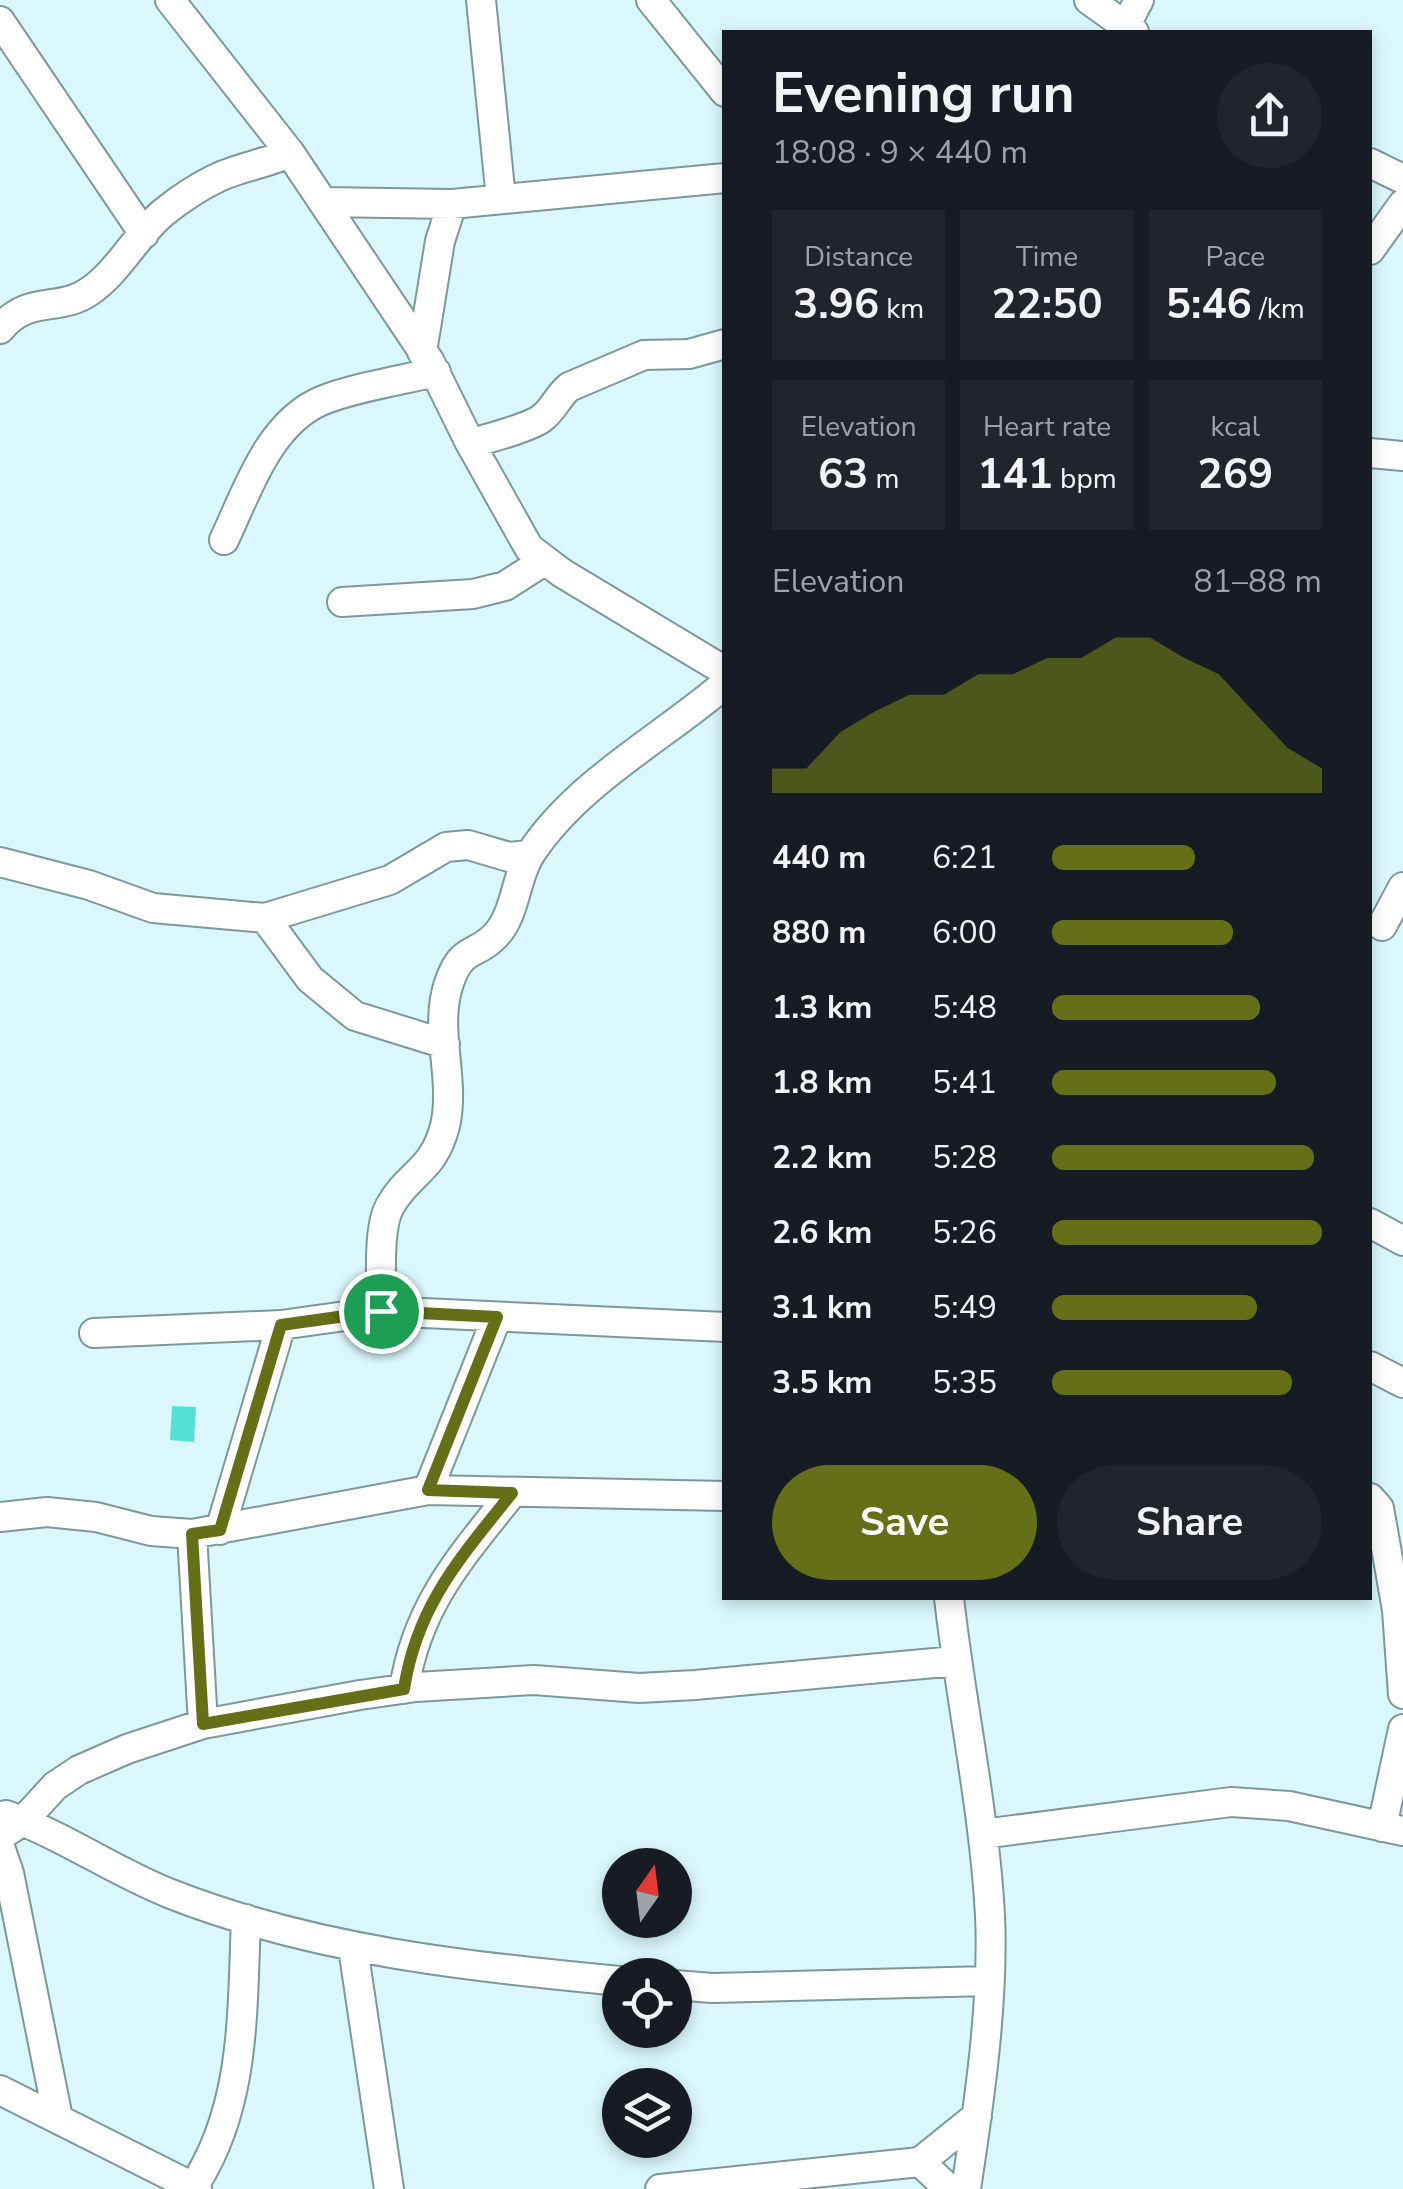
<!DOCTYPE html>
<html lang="en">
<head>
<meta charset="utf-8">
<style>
  body { margin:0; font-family:"Nunito Sans",sans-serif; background:#20242c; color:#f1f3f6; height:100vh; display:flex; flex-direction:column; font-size:38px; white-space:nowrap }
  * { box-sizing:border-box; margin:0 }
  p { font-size:32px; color:#9ea1a6 }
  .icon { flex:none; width:55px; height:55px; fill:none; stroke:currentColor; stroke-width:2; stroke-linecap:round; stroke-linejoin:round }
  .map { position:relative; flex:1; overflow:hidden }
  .details { position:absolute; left:722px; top:30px; width:650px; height:1570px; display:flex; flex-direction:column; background:#171b24; border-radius:0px; box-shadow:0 5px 15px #0003 }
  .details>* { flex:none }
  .needle { width:65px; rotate:14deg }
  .controls { position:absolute; left:602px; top:1848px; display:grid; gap:20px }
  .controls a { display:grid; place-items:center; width:90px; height:90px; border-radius:50%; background:#171b24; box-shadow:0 5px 15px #0003; font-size:50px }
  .pin { position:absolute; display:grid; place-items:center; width:85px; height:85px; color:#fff; margin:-42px; border:5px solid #fff; border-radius:50%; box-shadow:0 2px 10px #0007 }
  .round { display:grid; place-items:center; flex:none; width:105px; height:105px; border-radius:52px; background:#20242c }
  .head { display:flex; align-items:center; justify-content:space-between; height:170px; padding:0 50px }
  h1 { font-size:55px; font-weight:700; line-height:75px }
  .figures { display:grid; grid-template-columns:repeat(3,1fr); gap:15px; height:170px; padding:10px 50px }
  .figures div { display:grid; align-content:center; border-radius:0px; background:#20242c; text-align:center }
  .figures b { font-size:42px; font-weight:700 }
  .figures small { font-size:28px; font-weight:400 }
  .figures p { font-size:28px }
  .chart { height:280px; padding:20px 50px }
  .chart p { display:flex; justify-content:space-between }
  .chart svg { width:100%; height:180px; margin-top:10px; fill:#656f18; opacity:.7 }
  .primary-button { display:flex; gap:20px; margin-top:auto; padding:20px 50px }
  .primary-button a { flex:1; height:115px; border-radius:60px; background:#656f18; color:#fff; font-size:40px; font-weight:700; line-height:115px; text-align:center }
  .primary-button a+a { background:#20242c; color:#f1f3f6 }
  ul { padding:0 50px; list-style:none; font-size:32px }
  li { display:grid; grid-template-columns:160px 120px 1fr; align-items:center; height:75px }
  li i { height:25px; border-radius:12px; background:#656f18 }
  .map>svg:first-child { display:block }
  .building { fill:#55e0d6 }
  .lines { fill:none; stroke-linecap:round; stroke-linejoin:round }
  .minor-casing { stroke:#7d989b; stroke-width:32 }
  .minor { stroke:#fff; stroke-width:28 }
  .route-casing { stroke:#fff; stroke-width:20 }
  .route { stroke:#656f18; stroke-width:12 }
</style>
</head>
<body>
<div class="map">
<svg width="1403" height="2189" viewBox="0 0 1403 2189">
  <rect width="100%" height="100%" fill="#daf7fb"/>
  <path class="building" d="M172,1406L196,1407L194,1442L170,1440Z"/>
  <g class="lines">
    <g class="minor-casing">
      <path id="minor" d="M170,0L290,153L430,362L470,443L529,548L562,573L725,671
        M481,0L501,199
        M651,0L725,92
        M1089,0L1134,32
        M0,21L144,234
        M1122,32L1139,0
        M1370,163L1403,179
        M323,202L452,204L725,178
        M1370,250L1403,204
        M0,329C29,294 59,313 90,291C119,271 137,234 164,212C179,200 200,186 217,178C237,168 267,163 290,153
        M422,352L440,241L452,204
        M470,443C484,440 531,427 542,418C553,410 558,396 569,387L644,355L689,354L725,344
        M1370,453L1403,456
        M224,540C247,492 268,424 321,401C352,388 402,380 436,372
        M342,602L473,594L505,586L544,561
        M0,862L89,885L153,908L265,918L390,880L446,847L468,845L509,857L529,855
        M265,918L310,979L355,1016L445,1044
        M1382,926L1403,887
        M1370,1223L1403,1241
        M381,1311C382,1283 377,1229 390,1206C409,1172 433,1172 445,1126C456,1078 433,1030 449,983C462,945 475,957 495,936C516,915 515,877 531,853C578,782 662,738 725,684
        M94,1333L281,1325L381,1311L725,1327
        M1370,1366L1403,1383
        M428,1490L497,1317
        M1370,1498L1379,1508L1397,1610L1403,1694
        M0,1517L47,1512L96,1517L151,1531L192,1534L428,1490L725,1496
        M220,1530L281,1325
        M192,1534L203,1724
        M949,1598C961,1704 984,1808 990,1915C994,2001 979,2104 966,2189
        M404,1689C417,1605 461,1557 512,1493
        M6,1815C63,1835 115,1872 171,1894C314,1950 468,1967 620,1981
        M1382,1827L1403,1729
        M983,1834L1231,1802L1289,1806L1403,1831
        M0,1836L23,1821L55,1786L79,1770L127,1749L203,1724L360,1695L416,1687L534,1680L639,1688L695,1685L956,1661
        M0,1847L9,1873L58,2118
        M353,1948L389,2189
        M675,1985L712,1988L988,1981
        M0,2090L197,2189
        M920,2162L949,2189
        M193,2187C246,2107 242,2012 246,1919
        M660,2189L920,2162L977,2116"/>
    </g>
    <use href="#minor" class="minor"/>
  </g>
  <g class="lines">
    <g class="route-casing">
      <path id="route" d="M381,1311L497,1317L428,1490L512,1493C461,1557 417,1605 404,1689L203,1724L192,1534L220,1530L281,1325Z"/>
    </g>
    <use href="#route" class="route"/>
  </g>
</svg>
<div class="controls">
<a><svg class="needle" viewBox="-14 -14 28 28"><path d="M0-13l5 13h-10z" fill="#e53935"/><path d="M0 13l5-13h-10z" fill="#9ea1a6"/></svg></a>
<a><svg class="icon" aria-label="locate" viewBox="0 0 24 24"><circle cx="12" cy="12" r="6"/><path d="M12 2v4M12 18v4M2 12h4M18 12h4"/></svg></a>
<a><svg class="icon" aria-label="layers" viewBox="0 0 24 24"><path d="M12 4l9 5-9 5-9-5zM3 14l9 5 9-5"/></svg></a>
</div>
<div class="pin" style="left:381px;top:1311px;background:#1e9e55"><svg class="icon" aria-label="arrive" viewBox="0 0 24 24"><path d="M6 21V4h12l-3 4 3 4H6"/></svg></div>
<section class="details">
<div class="head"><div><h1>Evening run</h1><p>18:08 · 9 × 440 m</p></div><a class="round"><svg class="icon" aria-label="share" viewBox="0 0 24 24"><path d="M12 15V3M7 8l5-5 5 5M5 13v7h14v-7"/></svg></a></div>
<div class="figures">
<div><p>Distance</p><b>3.96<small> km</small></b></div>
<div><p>Time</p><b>22:50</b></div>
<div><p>Pace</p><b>5:46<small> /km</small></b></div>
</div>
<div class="figures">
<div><p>Elevation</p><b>63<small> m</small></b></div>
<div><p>Heart rate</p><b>141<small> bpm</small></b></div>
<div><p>kcal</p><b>269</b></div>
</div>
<div class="chart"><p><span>Elevation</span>81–88 m</p>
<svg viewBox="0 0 160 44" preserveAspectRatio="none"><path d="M0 44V38L10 38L20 29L30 24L40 20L50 20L60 15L70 15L80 11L90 11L100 6L110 6L120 11L130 15L140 24L150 33L160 38V44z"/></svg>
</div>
<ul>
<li><b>440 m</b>6:21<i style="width:53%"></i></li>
<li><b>880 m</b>6:00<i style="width:67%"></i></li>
<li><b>1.3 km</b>5:48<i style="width:77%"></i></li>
<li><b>1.8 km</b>5:41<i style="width:83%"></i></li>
<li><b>2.2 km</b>5:28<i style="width:97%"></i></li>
<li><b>2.6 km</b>5:26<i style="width:100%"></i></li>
<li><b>3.1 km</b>5:49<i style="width:76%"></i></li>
<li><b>3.5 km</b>5:35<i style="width:89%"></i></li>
</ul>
<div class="primary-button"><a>Save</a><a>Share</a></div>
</section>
</div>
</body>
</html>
